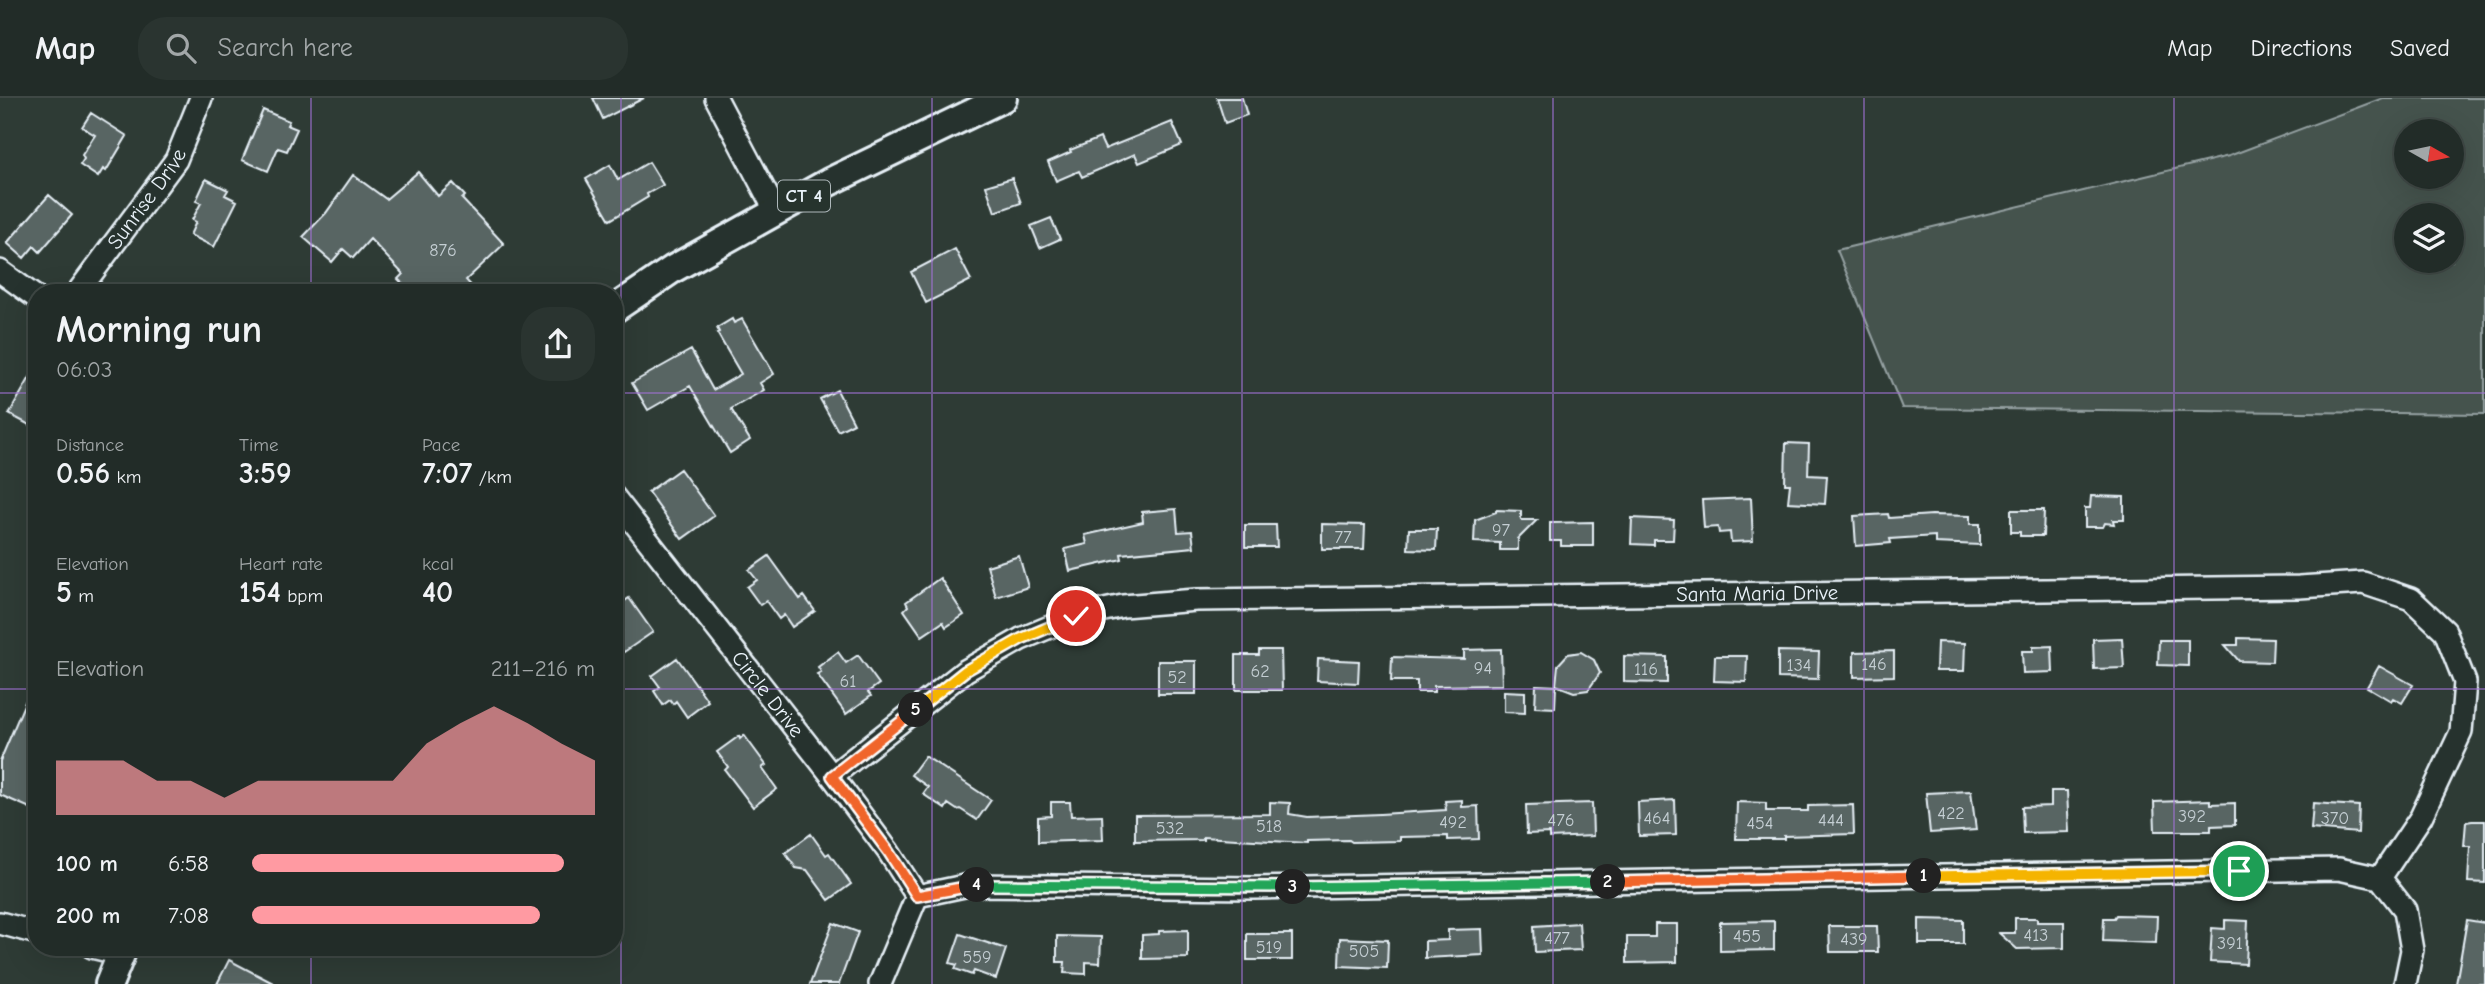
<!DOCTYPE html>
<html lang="en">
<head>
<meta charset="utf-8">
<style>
  body { margin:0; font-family:"Comic Neue",sans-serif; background:#2a3430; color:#f1f3f6; height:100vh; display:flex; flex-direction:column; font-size:26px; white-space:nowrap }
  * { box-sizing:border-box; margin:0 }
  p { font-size:23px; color:#a2a7a8 }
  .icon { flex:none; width:38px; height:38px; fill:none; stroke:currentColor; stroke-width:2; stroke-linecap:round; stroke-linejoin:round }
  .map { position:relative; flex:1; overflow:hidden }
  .sheet { position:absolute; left:28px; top:186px; width:595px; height:672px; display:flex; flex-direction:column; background:#222c28; border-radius:28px; box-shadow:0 7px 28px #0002,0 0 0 2px #3f4845 }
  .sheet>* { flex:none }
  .needle { width:46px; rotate:99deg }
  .fabs { position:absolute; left:2394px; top:21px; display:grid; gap:14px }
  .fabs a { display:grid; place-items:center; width:70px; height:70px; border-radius:50%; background:#222c28; box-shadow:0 7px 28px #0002,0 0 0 2px #3f4845; font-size:35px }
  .pin { position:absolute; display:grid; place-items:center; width:60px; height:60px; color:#fff; margin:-30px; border:4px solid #fff; border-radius:50%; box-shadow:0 2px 7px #0007 }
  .km { position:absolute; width:35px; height:35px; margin:-18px; border-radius:50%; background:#222; color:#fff; font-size:19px; line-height:35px; text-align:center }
  .round { display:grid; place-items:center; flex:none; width:74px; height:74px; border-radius:28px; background:#2a3430 }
  .summary { display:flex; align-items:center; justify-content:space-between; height:119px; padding:0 28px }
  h1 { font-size:38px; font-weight:800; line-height:52px }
  .metrics { display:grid; grid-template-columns:repeat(3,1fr); gap:10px; height:119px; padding:7px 28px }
  .metrics div { display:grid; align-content:center }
  .metrics b { font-size:30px; font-weight:800 }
  .metrics small { font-size:19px; font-weight:400 }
  .metrics p { font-size:19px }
  .chart { height:196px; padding:14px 28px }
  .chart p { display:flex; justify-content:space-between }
  .chart svg { width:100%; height:126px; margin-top:7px; fill:#ff9aa2; opacity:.7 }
  ul { padding:0 28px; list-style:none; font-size:23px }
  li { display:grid; grid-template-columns:112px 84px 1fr; align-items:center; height:52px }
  li i { height:18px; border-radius:9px; background:#ff9aa2 }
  header { display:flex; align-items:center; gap:42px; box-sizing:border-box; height:98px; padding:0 35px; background:#222c28; border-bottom:2px solid #3f4845 }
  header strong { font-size:33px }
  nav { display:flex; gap:38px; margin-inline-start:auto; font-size:24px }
  .search { width:490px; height:63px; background:#2a3430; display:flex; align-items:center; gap:18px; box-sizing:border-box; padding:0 24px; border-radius:28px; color:#a2a7a8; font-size:26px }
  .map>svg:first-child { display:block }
  .green { fill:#45524e; stroke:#96a2a3; stroke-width:2; fill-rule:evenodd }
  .building { fill:#596563; stroke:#e8f1f8; stroke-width:2 }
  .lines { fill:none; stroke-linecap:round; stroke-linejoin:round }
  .minor-casing { stroke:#e8f1f8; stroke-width:26 }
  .major-casing { stroke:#e8f1f8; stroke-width:32 }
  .minor { stroke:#26332d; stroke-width:21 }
  .major { stroke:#26332d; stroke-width:26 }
  .split-1-casing { stroke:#fff; stroke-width:14 }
  .split-2-casing { stroke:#fff; stroke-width:14 }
  .split-3-casing { stroke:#fff; stroke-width:14 }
  .split-4-casing { stroke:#fff; stroke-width:14 }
  .split-5-casing { stroke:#fff; stroke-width:14 }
  .split-6-casing { stroke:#fff; stroke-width:14 }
  .split-1 { stroke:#f5b400; stroke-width:9 }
  .split-2 { stroke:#f0652b; stroke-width:9 }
  .split-3 { stroke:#22a559; stroke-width:9 }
  .split-4 { stroke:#22a559; stroke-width:9 }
  .split-5 { stroke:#f0652b; stroke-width:9 }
  .split-6 { stroke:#f5b400; stroke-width:9 }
  .grid { fill:none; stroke:#a171d3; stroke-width:2; stroke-opacity:0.55 }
  .labels { text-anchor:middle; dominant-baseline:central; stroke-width:6; stroke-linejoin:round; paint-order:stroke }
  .number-label { font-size:18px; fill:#c4ced3 }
  .shield { fill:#26332d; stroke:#aeb8bb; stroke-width:2 }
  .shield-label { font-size:19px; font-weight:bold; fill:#e8f1f8 }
  .street-label { font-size:21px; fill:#e8f1f8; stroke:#26332d }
</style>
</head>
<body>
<header>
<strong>Map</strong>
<div class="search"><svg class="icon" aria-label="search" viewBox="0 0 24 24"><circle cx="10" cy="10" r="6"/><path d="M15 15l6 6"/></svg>Search here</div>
<nav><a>Map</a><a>Directions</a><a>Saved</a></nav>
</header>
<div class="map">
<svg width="2485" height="886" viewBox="0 0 2485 886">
  <rect width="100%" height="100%" fill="#2e3b35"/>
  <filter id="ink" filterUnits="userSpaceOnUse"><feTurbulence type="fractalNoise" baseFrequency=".0143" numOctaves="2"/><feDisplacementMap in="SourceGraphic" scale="14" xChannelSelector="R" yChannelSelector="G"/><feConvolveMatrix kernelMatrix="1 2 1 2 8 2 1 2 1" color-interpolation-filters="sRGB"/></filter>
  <g filter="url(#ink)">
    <path class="green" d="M2383,0H2485V316L1902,310L1837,152L2229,58ZM2406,33H2452V79H2406ZM2406,117H2452V163H2406Z"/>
    <path class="building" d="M593,0H644L603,21Z
      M1217,0H1242L1247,17L1225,25Z
      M263,12L289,23L287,27L297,31L287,53L278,50L268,73L242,62Z
      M91,15L127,38L106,73L103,71L98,79L80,67L84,61L82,57L95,37L82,29Z
      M1172,24L1182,47L1139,65L1135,56L1082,79L1079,73L1056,83L1048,64L1071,54L1070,52L1100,40L1105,51Z
      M649,64L663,87L647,96L648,99L610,122L586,81L610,67L618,82Z
      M418,74L438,98L453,85L465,98L462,101L504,146L466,182L477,194H411L398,181L403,176L370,141L353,160L343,151L332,164L303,139L326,115L353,77L386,101Z
      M1012,80L1021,105L995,114L986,88Z
      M206,81L228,92L225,97L237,103L214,149L190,137L196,124L192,122L201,105L196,103Z
      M49,97L72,117L40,154L34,148L24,160L7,145Z
      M1051,120L1060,141L1040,150L1031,128Z
      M955,151L971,182L926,205L911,174Z
      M732,221L734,225L742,221L774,276L760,285L764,292L731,311L750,342L730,355L690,288L648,312L632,285L691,252L713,292L741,276L717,235L719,234L717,230Z
      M37,267V331L9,316Z
      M837,292L854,325L838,333L820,301Z
      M1786,345L1809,346L1808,377L1827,378L1825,406L1788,404L1790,386H1785Z
      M680,371L714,418L682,441L648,394Z
      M2091,398L2124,399V422H2113L2114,426L2105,425L2103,429H2085V410H2090Z
      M1751,400L1753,443L1731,444L1730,434L1719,435L1718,429L1704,430L1702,402Z
      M1176,411L1178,434L1192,433L1194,449L1121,456L1122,461L1070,473L1065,451L1087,446L1085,437L1143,424L1142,414Z
      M1496,412L1521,413V422H1537L1518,441V452H1500V445L1474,444L1475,422L1496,414Z
      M2011,412H2044L2043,438H2020V434H2011Z
      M1888,416L1889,420L1932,417L1970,418V426H1980V447L1935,445V438L1890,441L1891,445L1856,448L1854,418Z
      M1632,420L1674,422L1673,442H1654V447L1631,446Z
      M1593,424V448H1561V443H1550V425Z
      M1322,426L1365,427L1364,451H1322Z
      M1245,427H1276L1277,449H1245Z
      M1409,431H1437L1436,452L1408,451Z
      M769,458L800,501L804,498L815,513L792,529L784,517L779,521L766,503L760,507L747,489L757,482L749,472Z
      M1019,458L1028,489L996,499L987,468Z
      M940,480L964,517L946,529L943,524L922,538L904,512L908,508L906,504Z
      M629,500L653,534L624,554L614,541V538L622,532L614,522V511Z
      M2122,540L2124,570L2094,571L2093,541Z
      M2238,540L2273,541L2272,564L2239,563L2225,547H2238Z
      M2159,542H2188V568L2158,567Z
      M1937,544L1965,545L1964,573H1936Z
      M2052,548L2053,574L2023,575L2022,553H2033V549Z
      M1501,551L1502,587L1434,588V594H1417V583H1391L1392,559L1464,561V552Z
      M1259,552H1281L1282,592H1236V557H1259Z
      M1778,553L1819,554L1818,581L1778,580Z
      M1894,553V578L1854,579V554Z
      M838,554L846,565L858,557L879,586L868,594L871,598L846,616L817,576L821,574L818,569Z
      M1581,554L1594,562L1600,575L1588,592L1574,594L1556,587L1558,567L1568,556Z
      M1624,558L1667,559V585L1624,584Z
      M1715,558H1747L1746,584L1714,583Z
      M677,560L708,603L687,619L676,603L673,606L670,602L663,607L654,593L660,589L652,578Z
      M1318,561L1359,563L1358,585L1317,583Z
      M1158,563H1196V596H1158Z
      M2379,568L2413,587L2402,605L2393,600L2391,603L2367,589Z
      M37,576V713L0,697V663Z
      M1536,587L1556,588L1555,610L1535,609Z
      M1504,593L1525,594V615L1504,614Z
      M744,637L766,667L762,670L777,691L753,709L725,672L728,669L717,654L739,638L740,641Z
      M925,658L991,702L977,722L960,711L957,712L948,706L945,711L923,696L928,689L911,677Z
      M1971,693L1976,732L1930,735L1926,695Z
      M2051,693H2067L2069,734L2023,735L2022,709L2051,708Z
      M1462,702V709L1478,708L1479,741L1448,742V738L1400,739V743L1352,744L1349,742L1307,743V745L1203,739V742L1135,743V717L1270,716V704L1290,705L1289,716L1307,719L1380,716L1446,712L1445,703Z
      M1675,702L1676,737L1639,738L1638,704Z
      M2210,702V706L2235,705V727L2211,728V733H2155L2154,704Z
      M1051,704H1070L1071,718L1102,717L1103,742L1038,744V719L1051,718Z
      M1737,704L1766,705V713H1808V708L1853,707L1854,736L1784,738V741H1736Z
      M1592,705L1593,738L1549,740V735L1527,736L1526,707Z
      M2313,705L2359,708L2358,735L2311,731Z
      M2472,723H2485V785L2468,784L2470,748H2464L2466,724Z
      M811,736L826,757L829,755L851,786L829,802L807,772L796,770L785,755Z
      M2116,817L2157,818L2156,845L2103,843L2104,820H2114Z
      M2015,820H2037V824H2064V850L2017,851L1999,835H2015Z
      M1919,821L1963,822V846H1919Z
      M2225,822L2248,823L2246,866L2210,864L2212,830L2225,831Z
      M2467,822L2485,825V886H2456Z
      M1774,823V852L1720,853V824Z
      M833,825L858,834L839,886H810Z
      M1579,825L1581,852L1535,854L1534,828Z
      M1655,826H1677V864L1627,865V839H1655Z
      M1829,828H1877L1878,854H1830Z
      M1482,831L1483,857L1425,860V843L1448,842V832Z
      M1188,832V860L1142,861V837L1159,836V833Z
      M960,836L1006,851L996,881L974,873L972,877L955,871L957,867L950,865Z
      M1247,836H1292V862H1247Z
      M1057,838L1101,839L1100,865L1086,864V876L1064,875L1065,864H1057Z
      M1340,840L1388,842L1387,870L1339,868Z
      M229,862L275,886H217Z"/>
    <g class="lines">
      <g class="minor-casing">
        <g id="minor">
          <path d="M716,0L776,114"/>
          <path d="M0,173L37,200"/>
          <path id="s1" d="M78,194L176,62L201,0"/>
          <path id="s2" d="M614,399L832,678L888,753L917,798L880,886"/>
          <path id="s3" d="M832,678L965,573L1021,541L1076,518L1123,508L1196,502L2299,489L2363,485L2411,501L2445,533L2465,584L2461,634L2421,719L2380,780"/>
          <path d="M917,798L969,787L1254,790L2339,771L2380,780L2405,812L2412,852L2405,886"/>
          <path d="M0,825L37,835"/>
          <path d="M92,849L121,856"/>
        </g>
      </g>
      <g class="major-casing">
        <path id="major" d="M614,211L673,171L829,84L1003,0
          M109,886L124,849"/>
      </g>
      <use href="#minor" class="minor"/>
      <use href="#major" class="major"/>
    </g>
  </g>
  <g class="lines" filter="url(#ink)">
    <g class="split-1-casing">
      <path id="split-1" d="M1924,778L2239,773"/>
    </g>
    <g class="split-2-casing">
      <path id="split-2" d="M1608,784L1924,778"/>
    </g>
    <g class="split-3-casing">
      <path id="split-3" d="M1293,789L1608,784"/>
    </g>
    <g class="split-4-casing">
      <path id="split-4" d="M977,787L1293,789"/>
    </g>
    <g class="split-5-casing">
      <path id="split-5" d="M916,612L832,678L888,753L917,798L977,787"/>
    </g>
    <g class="split-6-casing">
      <path id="split-6" d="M916,612L965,573L1021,541L1076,518"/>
    </g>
    <use href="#split-1" class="split-1"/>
    <use href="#split-2" class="split-2"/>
    <use href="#split-3" class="split-3"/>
    <use href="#split-4" class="split-4"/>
    <use href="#split-5" class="split-5"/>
    <use href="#split-6" class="split-6"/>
  </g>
  <path class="grid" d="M311,0V194M621,0V886M932,0V886M1242,0V886M1553,0V886M1864,0V886M2174,0V886M0,295H37M614,295H2485M0,591H37M614,591H2485M311,849V886"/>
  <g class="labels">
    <g class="number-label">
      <text x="443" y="152">876</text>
      <text x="1501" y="432">97</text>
      <text x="1343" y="439">77</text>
      <text x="1874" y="566">146</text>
      <text x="1799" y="567">134</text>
      <text x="1483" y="570">94</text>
      <text x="1646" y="571">116</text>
      <text x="1260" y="573">62</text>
      <text x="1177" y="579">52</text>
      <text x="848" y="583">61</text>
      <text x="1951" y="715">422</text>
      <text x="2192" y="718">392</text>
      <text x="1657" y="720">464</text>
      <text x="2335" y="720">370</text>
      <text x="1561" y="722">476</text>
      <text x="1831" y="722">444</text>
      <text x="1453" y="724">492</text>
      <text x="1760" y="725">454</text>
      <text x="1269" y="728">518</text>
      <text x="1170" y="730">532</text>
      <text x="2036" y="837">413</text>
      <text x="1747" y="838">455</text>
      <text x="1557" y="840">477</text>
      <text x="1854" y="841">439</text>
      <text x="2230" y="845">391</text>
      <text x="1269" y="849">519</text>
      <text x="1364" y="853">505</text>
      <text x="977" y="859">559</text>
    </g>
    <rect class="shield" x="778" y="82.5" width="52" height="31" rx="5"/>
    <g class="shield-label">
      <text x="804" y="98">CT 4</text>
    </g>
    <g class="street-label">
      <text stroke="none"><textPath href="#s1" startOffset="116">Sunrise Drive</textPath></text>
      <text stroke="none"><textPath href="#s3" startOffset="976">Santa Maria Drive</textPath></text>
      <text stroke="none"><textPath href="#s2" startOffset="250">Circle Drive</textPath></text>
    </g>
  </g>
</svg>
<div class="fabs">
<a><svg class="needle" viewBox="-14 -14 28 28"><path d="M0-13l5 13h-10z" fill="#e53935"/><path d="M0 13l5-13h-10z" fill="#a2a7a8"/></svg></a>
<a><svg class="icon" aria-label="layers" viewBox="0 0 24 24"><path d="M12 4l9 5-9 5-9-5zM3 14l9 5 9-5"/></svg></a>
</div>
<div class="pin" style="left:2239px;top:773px;background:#1e9e55"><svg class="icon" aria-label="arrive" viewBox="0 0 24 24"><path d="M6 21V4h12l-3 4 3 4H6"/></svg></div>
<div class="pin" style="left:1076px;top:518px;background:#d93025"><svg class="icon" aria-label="check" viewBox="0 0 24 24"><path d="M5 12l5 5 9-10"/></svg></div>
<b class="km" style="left:1924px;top:778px">1</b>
<b class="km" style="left:1608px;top:784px">2</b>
<b class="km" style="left:1293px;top:789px">3</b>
<b class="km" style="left:977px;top:787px">4</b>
<b class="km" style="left:916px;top:612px">5</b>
<section class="sheet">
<div class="summary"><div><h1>Morning run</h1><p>06:03</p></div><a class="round"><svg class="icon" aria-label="share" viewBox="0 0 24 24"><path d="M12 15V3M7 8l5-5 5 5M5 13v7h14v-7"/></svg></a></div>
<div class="metrics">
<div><p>Distance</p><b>0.56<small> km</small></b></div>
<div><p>Time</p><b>3:59</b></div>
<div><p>Pace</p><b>7:07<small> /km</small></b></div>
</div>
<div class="metrics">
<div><p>Elevation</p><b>5<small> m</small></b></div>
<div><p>Heart rate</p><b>154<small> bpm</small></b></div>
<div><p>kcal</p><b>40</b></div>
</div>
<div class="chart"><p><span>Elevation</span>211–216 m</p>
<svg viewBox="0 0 160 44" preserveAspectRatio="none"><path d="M0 44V25L10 25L20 25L30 32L40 32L50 38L60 32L70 32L80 32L90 32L100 32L110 19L120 12L130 6L140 12L150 19L160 25V44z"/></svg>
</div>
<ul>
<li><b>100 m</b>6:58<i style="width:91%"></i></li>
<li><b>200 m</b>7:08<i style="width:84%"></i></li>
</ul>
</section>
</div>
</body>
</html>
